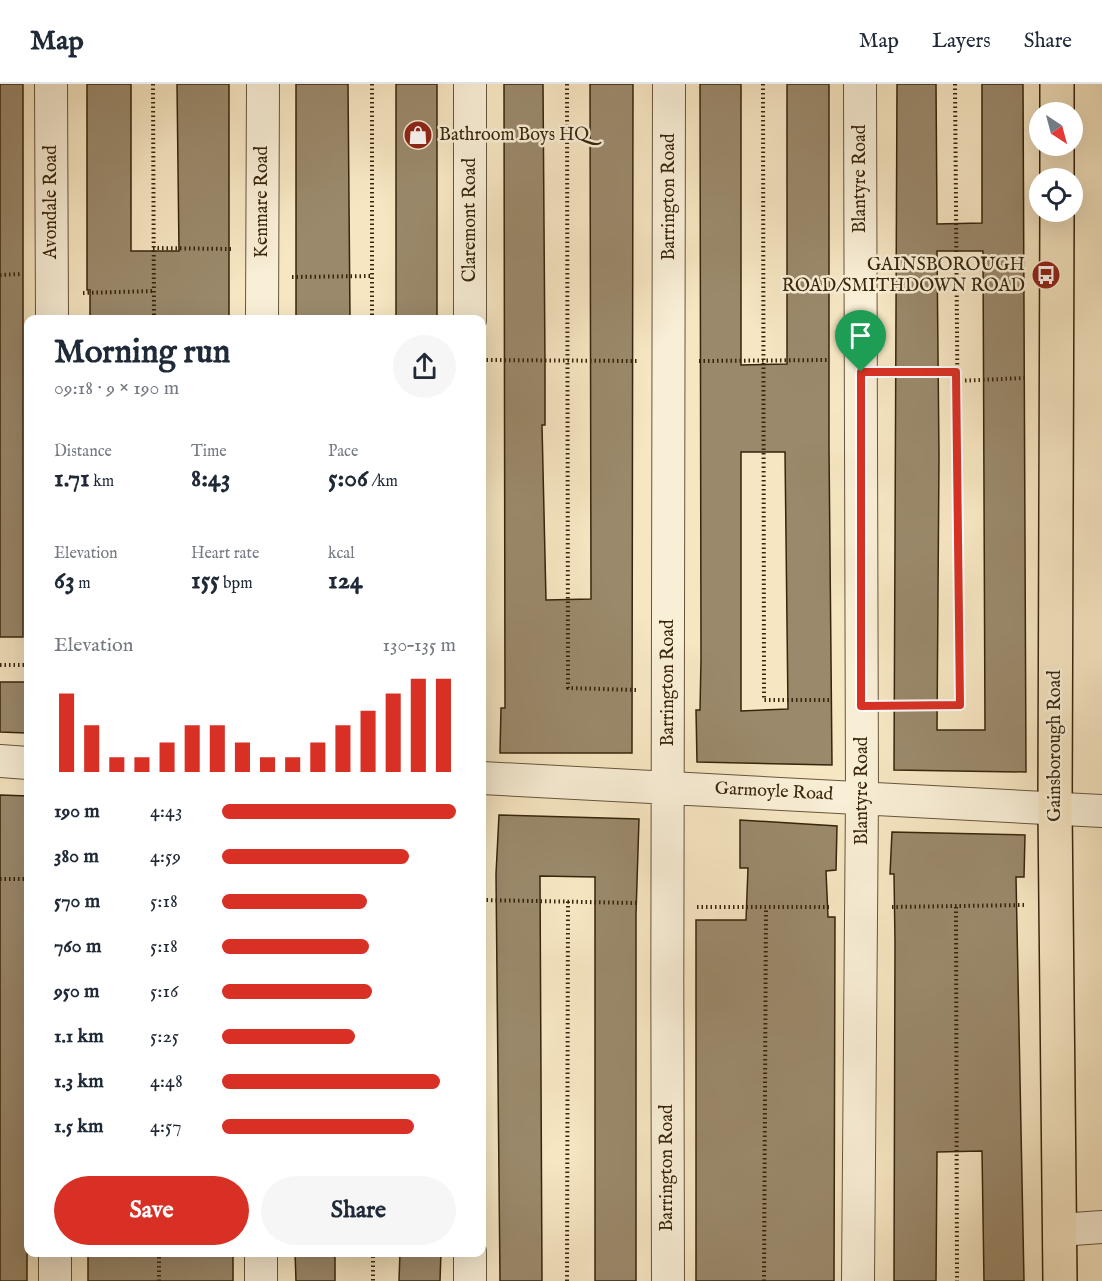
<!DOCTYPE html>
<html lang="en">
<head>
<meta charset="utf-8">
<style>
  body { margin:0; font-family:"IM FELL English",serif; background:#f6f6f7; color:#1f2937; height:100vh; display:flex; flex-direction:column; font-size:22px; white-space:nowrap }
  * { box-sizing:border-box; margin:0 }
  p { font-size:20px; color:#747a83 }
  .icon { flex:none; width:33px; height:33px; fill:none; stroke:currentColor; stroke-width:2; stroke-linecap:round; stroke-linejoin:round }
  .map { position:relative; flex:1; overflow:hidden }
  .panel { position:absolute; left:24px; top:231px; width:462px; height:942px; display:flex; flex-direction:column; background:#fff; border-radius:12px; box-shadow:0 6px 24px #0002 }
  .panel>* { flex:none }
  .needle { width:39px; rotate:144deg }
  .buttons { position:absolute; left:1029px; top:18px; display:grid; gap:12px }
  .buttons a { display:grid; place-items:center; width:54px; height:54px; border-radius:50%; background:#fff; box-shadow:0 6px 24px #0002; font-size:30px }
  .pin { position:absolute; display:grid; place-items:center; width:51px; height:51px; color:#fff; margin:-62px -26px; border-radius:50% 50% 50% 0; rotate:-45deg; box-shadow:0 0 6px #0007 }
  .pin .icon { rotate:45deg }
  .round { display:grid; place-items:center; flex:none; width:63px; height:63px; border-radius:32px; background:#f6f6f7 }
  .head { display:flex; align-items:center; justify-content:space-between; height:102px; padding:0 30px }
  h1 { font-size:33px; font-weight:700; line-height:45px }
  .metrics { display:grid; grid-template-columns:repeat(3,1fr); gap:9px; height:102px; padding:6px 30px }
  .metrics div { display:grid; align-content:center }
  .metrics b { font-size:26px; font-weight:700 }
  .metrics small { font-size:16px; font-weight:400 }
  .metrics p { font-size:16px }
  .chart { height:168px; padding:12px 30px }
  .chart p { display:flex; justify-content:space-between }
  .chart svg { width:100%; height:108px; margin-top:6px; stroke:#d93025; stroke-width:6 }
  .button { display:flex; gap:12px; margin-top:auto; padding:12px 30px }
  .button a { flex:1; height:69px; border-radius:36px; background:#d93025; color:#fff; font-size:24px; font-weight:700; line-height:69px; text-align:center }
  .button a+a { background:#f6f6f7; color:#1f2937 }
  ul { padding:0 30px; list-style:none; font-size:20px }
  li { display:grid; grid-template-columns:96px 72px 1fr; align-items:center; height:45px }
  li i { height:15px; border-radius:8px; background:#d93025 }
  header { display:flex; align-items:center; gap:36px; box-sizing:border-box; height:84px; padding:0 30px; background:#fff; border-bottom:2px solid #e0e1e3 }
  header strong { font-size:28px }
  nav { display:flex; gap:33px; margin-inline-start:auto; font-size:21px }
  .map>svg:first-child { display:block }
  .building { fill:#9a896b; stroke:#37250c; stroke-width:1.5; fill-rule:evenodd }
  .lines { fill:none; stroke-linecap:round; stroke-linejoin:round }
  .minor-casing { stroke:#67553a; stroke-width:34 }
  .major-casing { stroke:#37250c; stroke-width:36 }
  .path { stroke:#37250c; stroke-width:4; stroke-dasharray:1.5 3; stroke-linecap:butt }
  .minor { stroke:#f9efd7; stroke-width:32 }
  .major { stroke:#f6e6c2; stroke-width:33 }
  .route-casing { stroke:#fff; stroke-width:12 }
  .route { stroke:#d93025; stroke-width:8 }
  .labels { text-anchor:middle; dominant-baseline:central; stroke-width:5; stroke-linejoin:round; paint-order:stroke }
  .poi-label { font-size:18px; fill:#37250c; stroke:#f9efd7; text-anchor:start }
  .street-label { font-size:18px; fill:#37250c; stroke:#f9efd7 }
</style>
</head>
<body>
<header>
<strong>Map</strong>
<nav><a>Map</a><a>Layers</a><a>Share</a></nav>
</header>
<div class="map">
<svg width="1102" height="1197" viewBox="0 0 1102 1197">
  <rect width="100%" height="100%" fill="#f6e6c2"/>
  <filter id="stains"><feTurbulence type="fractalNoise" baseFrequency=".00333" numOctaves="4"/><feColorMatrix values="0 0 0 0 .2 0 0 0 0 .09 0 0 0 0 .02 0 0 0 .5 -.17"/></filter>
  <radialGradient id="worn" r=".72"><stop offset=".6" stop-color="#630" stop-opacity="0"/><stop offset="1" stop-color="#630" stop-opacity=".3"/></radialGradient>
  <path class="building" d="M0,0H23V553H0Z
    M87,0H131V167H179L177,0H229V236H90V206H87Z
    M296,0H348L350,236H296Z
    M396,0H437V236H396Z
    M504,0H543L545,280V341H542L546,516L591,515L590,0H633L632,669H500L501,624H505Z
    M700,0H741V281L787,280V0H829V364L832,681L697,678L696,626H700L701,576ZM741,368H785L788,625L741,627Z
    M897,0H936L937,140L982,139V0H1023L1026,688L894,686ZM937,167H983L985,646H937L939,372Z
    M0,598H25L26,649L0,648Z
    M0,711L28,712L27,1197H0Z
    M499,731L639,735L636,830V1197H595V793L540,792L542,1197H500L496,790Z
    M740,736L837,742L836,786L826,787L828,833H835L834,1197H696V836H746L748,784H740Z
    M892,748L1025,751L1024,793H1016L1024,1197H984L982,1067L937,1068L936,1197H894L895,858L894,790H890Z
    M88,1168H233V1197H88Z
    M295,1168H335V1197H296Z
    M400,1168H441L440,1197H399Z"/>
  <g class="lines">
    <g class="minor-casing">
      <path id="minor" d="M51,0L52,236
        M262,236L263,0
        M470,236V0
        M0,677L28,679
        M482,694L1102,727
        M1060,1146L1102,1143
        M261,1168V1197
        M470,1168V1197
        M55,1197V1168
        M668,1197C666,798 669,399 669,0
        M858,1197L862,713L860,0"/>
    </g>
    <g class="major-casing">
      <path id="major" d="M1057,28V0
        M1057,94V62
        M1057,128L1055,725L1060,1197"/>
    </g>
    <path class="path" d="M153,0L154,236
      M372,0V236
      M567,0L568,604L638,606
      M763,0L764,616H830
      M153,164L231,165
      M0,191L21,190
      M292,193L372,192
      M83,209L154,207
      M482,276L637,277
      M699,277L829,276
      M891,288H956
      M956,297L1024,294
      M0,581H28
      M891,622L960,621L955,0
      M0,795H28
      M482,816L636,819
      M697,823H830
      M892,823L1025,821
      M956,823L957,1197
      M373,1168V1197
      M159,1197V1168
      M567,1197L568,817
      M764,1197L766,824"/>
    <use href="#minor" class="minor"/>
    <use href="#major" class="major"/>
  </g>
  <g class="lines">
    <g class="route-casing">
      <path id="route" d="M861,288H956L960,621L861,622Z"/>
    </g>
    <use href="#route" class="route"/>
  </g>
  <defs>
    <g id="shop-disc" transform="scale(1.5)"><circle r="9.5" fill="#8f2418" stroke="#f9efd7"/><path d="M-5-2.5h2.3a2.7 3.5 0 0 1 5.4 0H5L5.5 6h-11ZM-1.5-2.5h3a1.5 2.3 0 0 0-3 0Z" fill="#fff"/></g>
    <g id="bus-disc" transform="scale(1.5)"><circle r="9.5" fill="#8f2418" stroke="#f9efd7"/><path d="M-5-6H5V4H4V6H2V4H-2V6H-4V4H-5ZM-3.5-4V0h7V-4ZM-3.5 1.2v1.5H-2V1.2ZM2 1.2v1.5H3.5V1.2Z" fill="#fff"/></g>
  </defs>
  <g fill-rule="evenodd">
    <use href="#shop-disc" x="418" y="51"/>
    <use href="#bus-disc" x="1046" y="191"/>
  </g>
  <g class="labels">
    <g class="poi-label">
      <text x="439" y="51">Bathroom Boys HQ</text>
      <text x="1025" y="181" text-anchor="end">GAINSBOROUGH<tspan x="1025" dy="21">ROAD/SMITHDOWN ROAD</tspan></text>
    </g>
    <g class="street-label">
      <text transform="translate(860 95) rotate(-90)">Blantyre Road</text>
      <text transform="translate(669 113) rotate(-90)">Barrington Road</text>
      <text transform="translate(51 118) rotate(-90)">Avondale Road</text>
      <text transform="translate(262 118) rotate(-90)">Kenmare Road</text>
      <text transform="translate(470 136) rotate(-90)">Claremont Road</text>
      <text transform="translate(668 599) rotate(-90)">Barrington Road</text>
      <text transform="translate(1055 662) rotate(-90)">Gainsborough Road</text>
      <text transform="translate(862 707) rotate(-90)">Blantyre Road</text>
      <text transform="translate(774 708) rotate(3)">Garmoyle Road</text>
      <text transform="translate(667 1084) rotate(-90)">Barrington Road</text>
    </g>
  </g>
  <rect width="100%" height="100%" filter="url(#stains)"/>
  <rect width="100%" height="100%" fill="url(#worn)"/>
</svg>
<div class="buttons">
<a><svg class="needle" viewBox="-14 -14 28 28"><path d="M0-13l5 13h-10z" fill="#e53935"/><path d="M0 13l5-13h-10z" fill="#747a83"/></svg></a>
<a><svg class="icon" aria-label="locate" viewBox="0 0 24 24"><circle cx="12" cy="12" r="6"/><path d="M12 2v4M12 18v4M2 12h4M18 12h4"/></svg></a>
</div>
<div class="pin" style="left:861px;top:288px;background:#1e9e55"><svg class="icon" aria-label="arrive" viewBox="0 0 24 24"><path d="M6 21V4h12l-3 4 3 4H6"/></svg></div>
<section class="panel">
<div class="head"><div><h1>Morning run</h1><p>09:18 · 9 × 190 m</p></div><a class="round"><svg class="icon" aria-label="share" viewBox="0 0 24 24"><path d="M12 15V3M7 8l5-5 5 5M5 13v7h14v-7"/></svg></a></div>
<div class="metrics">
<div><p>Distance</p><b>1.71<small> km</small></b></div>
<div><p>Time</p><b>8:43</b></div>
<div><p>Pace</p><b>5:06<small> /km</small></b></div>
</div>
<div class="metrics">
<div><p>Elevation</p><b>63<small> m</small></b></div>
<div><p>Heart rate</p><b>155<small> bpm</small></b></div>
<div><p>kcal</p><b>124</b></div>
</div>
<div class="chart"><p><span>Elevation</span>130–135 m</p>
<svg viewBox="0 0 160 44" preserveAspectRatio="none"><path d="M5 44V12M15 44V25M25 44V38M35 44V38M45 44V32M55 44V25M65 44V25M75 44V32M85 44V38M95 44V38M105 44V32M115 44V25M125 44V19M135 44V12M145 44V6M155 44V6"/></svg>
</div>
<ul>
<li><b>190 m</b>4:43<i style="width:100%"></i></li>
<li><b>380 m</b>4:59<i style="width:80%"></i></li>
<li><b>570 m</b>5:18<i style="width:62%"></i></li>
<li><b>760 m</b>5:18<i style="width:63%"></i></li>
<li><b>950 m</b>5:16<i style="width:64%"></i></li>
<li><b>1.1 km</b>5:25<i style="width:57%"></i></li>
<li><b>1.3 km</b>4:48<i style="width:93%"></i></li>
<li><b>1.5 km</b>4:57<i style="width:82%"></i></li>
</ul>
<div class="button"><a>Save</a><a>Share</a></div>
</section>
</div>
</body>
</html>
